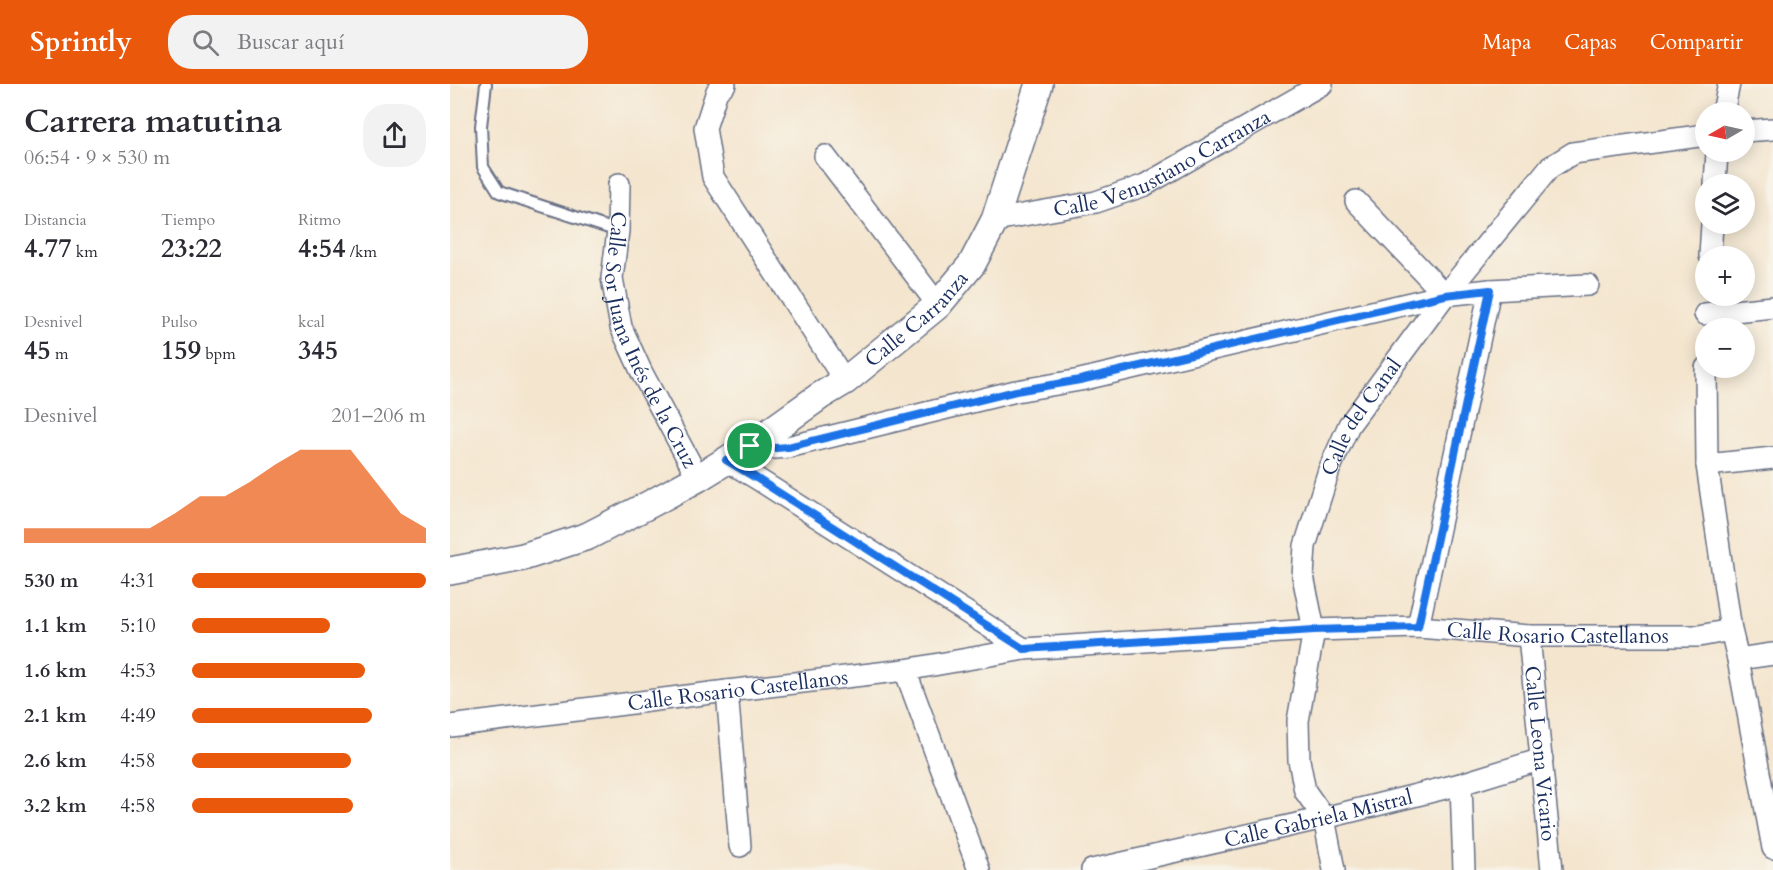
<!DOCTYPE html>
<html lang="es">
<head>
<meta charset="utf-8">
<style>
  body { margin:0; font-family:Cardo,serif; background:#f2f2f3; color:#2b2b33; height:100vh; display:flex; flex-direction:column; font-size:22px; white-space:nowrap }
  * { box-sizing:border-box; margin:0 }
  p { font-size:20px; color:#7c7c81 }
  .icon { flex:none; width:33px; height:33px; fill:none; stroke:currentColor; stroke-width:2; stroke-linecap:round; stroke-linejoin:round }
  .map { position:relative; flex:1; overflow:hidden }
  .details { display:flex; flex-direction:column; background:#fff; width:450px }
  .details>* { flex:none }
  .needle { width:39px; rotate:261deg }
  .tools { position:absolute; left:1245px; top:18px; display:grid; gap:12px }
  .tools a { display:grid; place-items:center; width:60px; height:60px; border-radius:50%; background:#fff; box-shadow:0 3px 15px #0003; font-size:30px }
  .pin { position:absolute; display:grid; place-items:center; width:51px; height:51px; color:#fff; margin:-26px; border:3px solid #fff; border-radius:50%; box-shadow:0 2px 6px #0007 }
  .round { display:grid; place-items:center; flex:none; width:63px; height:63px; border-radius:24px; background:#f2f2f3 }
  .summary { display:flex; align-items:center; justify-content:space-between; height:102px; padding:0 24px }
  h1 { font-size:33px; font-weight:600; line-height:45px }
  .stats { display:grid; grid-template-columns:repeat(3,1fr); gap:9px; height:102px; padding:6px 24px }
  .stats div { display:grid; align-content:center }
  .stats b { font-size:26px; font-weight:600 }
  .stats small { font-size:16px; font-weight:400 }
  .stats p { font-size:16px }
  .chart { height:168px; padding:12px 24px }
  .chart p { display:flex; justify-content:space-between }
  .chart svg { width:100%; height:108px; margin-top:6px; fill:#ea580c; opacity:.7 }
  ul { padding:0 24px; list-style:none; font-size:20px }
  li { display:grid; grid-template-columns:96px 72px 1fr; align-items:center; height:45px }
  li i { height:15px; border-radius:8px; background:#ea580c }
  header { display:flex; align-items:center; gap:36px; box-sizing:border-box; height:84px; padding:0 30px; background:#ea580c; color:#fff }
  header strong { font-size:28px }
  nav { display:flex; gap:33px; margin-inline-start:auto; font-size:21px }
  .search { width:420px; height:54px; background:#f2f2f3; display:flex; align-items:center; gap:15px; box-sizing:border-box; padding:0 21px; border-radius:24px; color:#7c7c81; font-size:22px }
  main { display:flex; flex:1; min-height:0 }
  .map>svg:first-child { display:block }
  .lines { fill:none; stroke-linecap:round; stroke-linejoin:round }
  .service-casing { stroke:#676f85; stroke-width:14 }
  .minor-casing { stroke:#676f85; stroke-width:24 }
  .tertiary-casing { stroke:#676f85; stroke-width:30 }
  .service { stroke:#fff; stroke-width:10 }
  .minor { stroke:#fff; stroke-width:21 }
  .tertiary { stroke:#fff; stroke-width:27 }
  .route-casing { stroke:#fff; stroke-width:12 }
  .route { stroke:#1a73e8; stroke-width:8 }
  .labels { text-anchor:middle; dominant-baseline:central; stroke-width:5; stroke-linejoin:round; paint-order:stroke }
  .street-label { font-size:21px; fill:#1b2f5e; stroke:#f7f3e8 }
</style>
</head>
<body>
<header>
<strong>Sprintly</strong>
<div class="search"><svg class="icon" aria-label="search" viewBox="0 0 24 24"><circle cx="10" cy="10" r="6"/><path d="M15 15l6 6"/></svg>Buscar aquí</div>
<nav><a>Mapa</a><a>Capas</a><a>Compartir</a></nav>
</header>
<main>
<section class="details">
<div class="summary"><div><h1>Carrera matutina</h1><p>06:54 · 9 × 530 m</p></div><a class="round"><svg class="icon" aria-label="share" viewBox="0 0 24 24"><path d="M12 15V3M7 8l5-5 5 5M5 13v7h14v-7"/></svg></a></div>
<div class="stats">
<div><p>Distancia</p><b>4.77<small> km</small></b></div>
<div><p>Tiempo</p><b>23:22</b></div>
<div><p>Ritmo</p><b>4:54<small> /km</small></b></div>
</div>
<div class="stats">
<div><p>Desnivel</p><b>45<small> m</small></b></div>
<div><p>Pulso</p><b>159<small> bpm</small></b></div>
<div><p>kcal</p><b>345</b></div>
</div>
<div class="chart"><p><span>Desnivel</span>201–206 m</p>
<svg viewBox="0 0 160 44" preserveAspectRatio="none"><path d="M0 44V38L10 38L20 38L30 38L40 38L50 38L60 32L70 25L80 25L90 19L100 12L110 6L120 6L130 6L140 19L150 32L160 38V44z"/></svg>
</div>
<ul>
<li><b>530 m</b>4:31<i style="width:100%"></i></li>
<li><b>1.1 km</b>5:10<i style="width:59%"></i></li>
<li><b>1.6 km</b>4:53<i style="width:74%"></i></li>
<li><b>2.1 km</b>4:49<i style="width:77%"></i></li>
<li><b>2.6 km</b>4:58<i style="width:68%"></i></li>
<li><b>3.2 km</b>4:58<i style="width:69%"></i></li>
</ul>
</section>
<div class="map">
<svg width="1323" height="786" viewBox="0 0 1323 786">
  <rect width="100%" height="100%" fill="#f7f3e8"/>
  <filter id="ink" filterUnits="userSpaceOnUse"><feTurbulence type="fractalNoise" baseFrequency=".0167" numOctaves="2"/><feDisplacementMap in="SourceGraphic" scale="12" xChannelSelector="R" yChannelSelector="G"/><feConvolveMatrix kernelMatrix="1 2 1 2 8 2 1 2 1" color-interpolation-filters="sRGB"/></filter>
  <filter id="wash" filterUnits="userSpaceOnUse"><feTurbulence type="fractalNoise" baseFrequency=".008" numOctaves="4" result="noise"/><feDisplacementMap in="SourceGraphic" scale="24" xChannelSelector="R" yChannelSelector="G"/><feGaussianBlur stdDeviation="1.35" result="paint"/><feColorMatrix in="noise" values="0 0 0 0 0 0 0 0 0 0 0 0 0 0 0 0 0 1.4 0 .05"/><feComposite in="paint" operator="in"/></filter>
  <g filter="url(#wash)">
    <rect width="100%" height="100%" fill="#f4e5ce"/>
  </g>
  <g filter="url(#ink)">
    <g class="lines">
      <g class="service-casing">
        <path id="service" d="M36,0L31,42L33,83L49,108L168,147"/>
      </g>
      <g class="minor-casing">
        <g id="minor">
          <path d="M275,0L267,7L255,44L263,93L395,297"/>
          <path d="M1273,28L1279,0"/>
          <path d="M1294,47L1323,45"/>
          <path d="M375,72L488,221"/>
          <path id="s1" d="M169,100L168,147L162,194L171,243L192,289L248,394"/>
          <path d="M1265,100L1267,68"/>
          <path d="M906,117L995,211"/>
          <path id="s2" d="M545,136L646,118L695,101L872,0"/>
          <path d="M1260,172L1262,140"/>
          <path d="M1255,230L1323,223"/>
          <path d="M1256,284L1257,381L1281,546L1288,575L1323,764"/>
          <path d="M300,362L325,364L338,363L566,307L630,296L995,211L1040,206L1138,201"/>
          <path d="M276,376L306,394L574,565"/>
          <path d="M1257,381L1323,374"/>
          <path d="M968,543L1040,206"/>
          <path id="s3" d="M1079,552L1102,786"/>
          <path d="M1288,575L1323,570"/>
          <path d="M455,586L529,786"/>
          <path d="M277,607L290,762"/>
          <path id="s4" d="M0,642L277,607L455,586L574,565L864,546L968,543L1079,552H1249L1281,546"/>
          <path d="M1011,700L1014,786"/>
          <path id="s5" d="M642,786L874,734L1011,700L1092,675"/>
          <path id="s6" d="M884,786L874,734L855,707L849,676L848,637L864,546L853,492L855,462L879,386L899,341L995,211L1099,84L1123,69L1256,51"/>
        </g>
      </g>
      <g class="tertiary-casing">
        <g id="tertiary">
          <path id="s7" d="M0,487L73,473L138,452L202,419L248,394L300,362L370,312L395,297L488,221L522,180L545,136L589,0"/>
        </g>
      </g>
      <use href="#service" class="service"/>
      <use href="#minor" class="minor"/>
      <use href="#tertiary" class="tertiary"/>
    </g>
  </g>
  <g class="lines" filter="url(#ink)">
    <g class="route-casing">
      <path id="route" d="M1040,206L968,543L864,546L574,565L306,394L276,376L300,362L326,364L338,363L566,307L630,296L995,211Z"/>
    </g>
    <use href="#route" class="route"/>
  </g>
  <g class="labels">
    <g class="street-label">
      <text stroke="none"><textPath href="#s2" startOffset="178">Calle Venustiano Carranza</textPath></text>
      <text stroke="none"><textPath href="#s7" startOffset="538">Calle Carranza</textPath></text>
      <text stroke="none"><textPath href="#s1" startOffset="164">Calle Sor Juana Inés de la Cruz</textPath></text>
      <text stroke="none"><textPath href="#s6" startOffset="476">Calle del Canal</textPath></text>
      <text stroke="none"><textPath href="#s4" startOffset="1114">Calle Rosario Castellanos</textPath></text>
      <text stroke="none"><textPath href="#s4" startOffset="290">Calle Rosario Castellanos</textPath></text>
      <text stroke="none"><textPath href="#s3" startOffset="118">Calle Leona Vicario</textPath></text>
      <text stroke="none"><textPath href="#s5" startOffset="232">Calle Gabriela Mistral</textPath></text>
    </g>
  </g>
</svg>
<div class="tools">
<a><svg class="needle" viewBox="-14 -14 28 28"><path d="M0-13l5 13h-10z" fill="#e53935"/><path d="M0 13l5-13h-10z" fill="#7c7c81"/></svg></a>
<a><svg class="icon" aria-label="layers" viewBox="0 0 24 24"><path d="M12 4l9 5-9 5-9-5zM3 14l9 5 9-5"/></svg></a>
<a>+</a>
<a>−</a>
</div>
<div class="pin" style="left:300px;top:362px;background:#1e9e55"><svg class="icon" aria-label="arrive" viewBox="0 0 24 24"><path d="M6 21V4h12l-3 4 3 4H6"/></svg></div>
</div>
</main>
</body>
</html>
